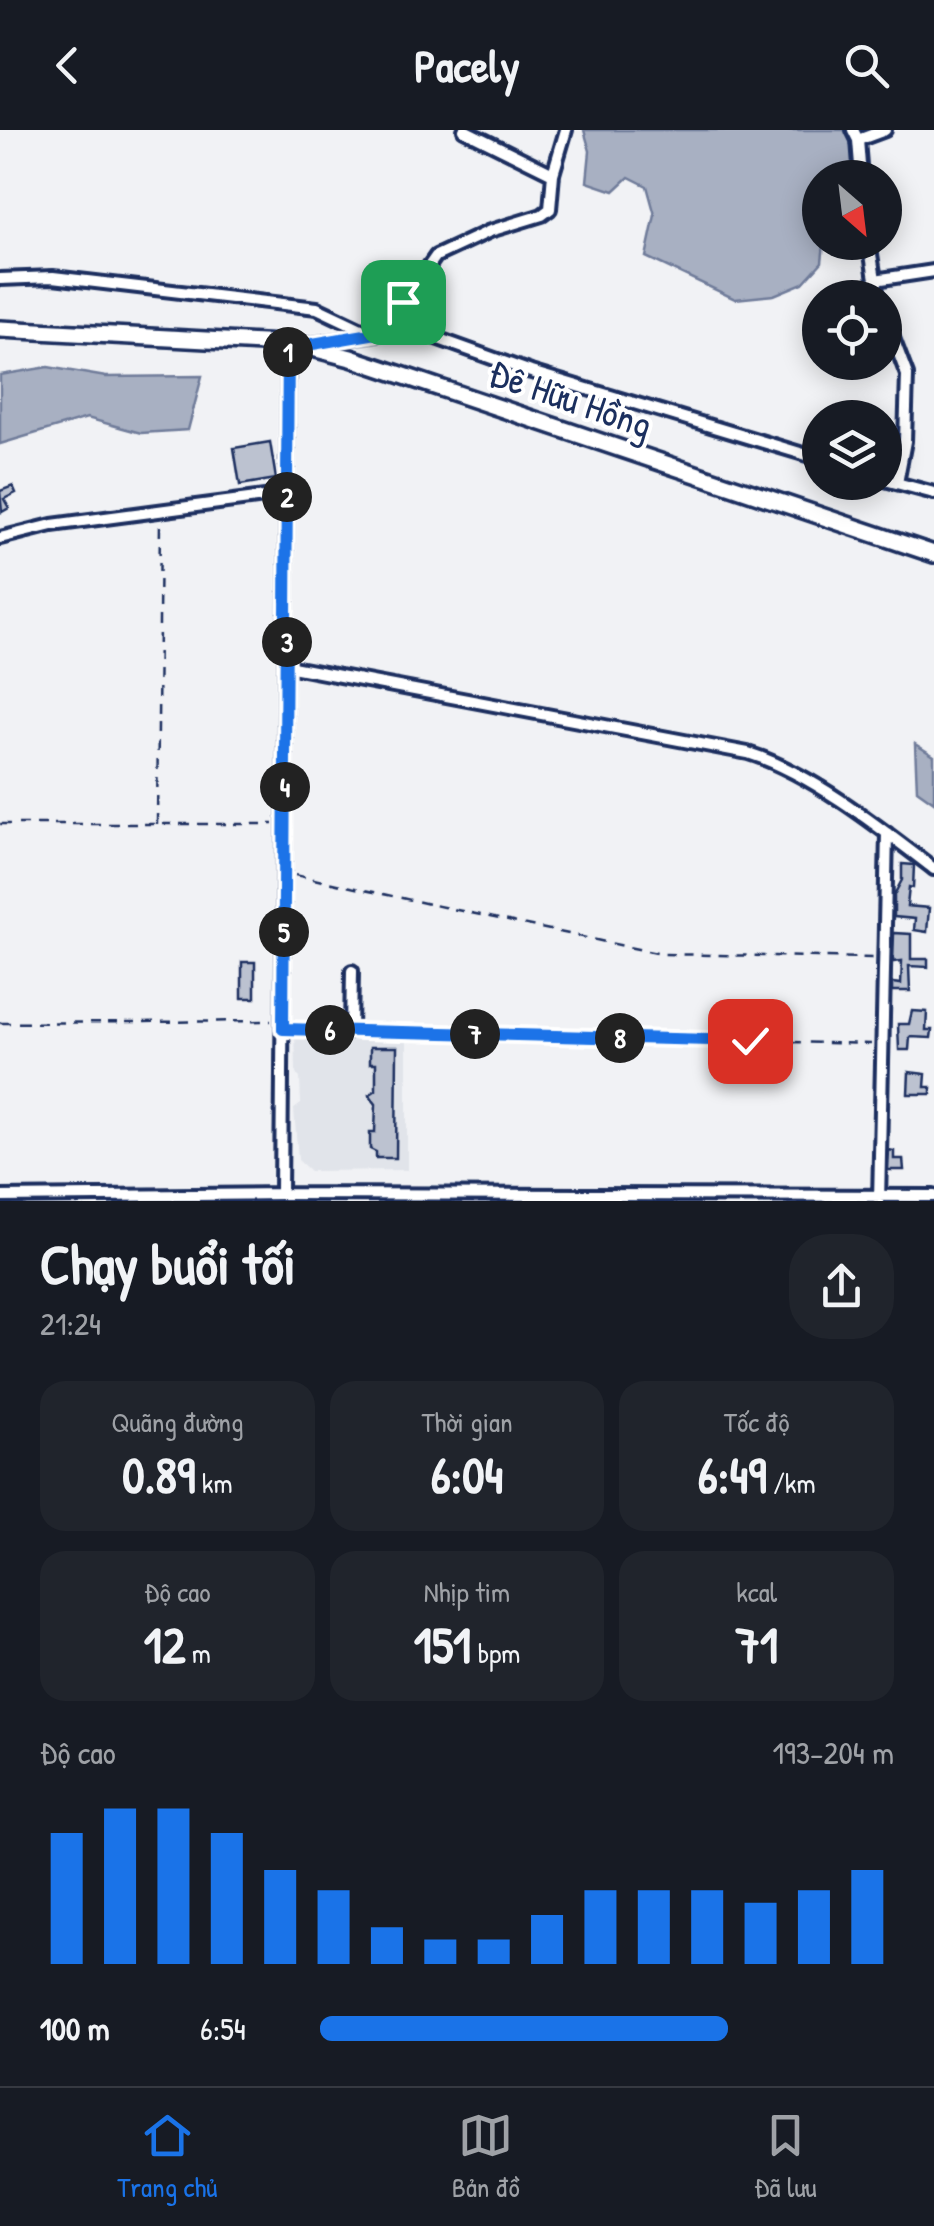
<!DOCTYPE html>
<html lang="vi">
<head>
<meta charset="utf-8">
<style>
  body { margin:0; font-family:"Patrick Hand",sans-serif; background:#20242c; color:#f1f3f6; height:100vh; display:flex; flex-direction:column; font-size:38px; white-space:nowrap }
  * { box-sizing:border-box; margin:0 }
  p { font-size:32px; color:#9ea1a6 }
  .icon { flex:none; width:55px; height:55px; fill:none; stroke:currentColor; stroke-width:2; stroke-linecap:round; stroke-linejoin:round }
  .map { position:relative; height:1071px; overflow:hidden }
  .details { display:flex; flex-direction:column; background:#171b24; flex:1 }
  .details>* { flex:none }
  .needle { width:65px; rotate:152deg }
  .fabs { position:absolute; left:802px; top:30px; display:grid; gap:20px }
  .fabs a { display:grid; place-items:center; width:100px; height:100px; border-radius:50%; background:#171b24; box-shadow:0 5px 25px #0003; font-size:50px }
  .pin { position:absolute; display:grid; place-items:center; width:85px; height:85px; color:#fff; margin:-42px; border-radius:20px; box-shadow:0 5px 15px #0006 }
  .km { position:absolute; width:50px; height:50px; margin:-25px; border-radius:50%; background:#222; color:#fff; font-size:28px; line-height:50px; text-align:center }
  .round { display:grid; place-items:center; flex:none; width:105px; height:105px; border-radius:40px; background:#20242c }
  .overview { display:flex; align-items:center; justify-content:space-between; height:170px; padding:0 40px }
  h1 { font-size:55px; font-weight:700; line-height:75px }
  .stats { display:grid; grid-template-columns:repeat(3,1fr); gap:15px; height:170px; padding:10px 40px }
  .stats div { display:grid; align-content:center; border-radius:25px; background:#20242c; text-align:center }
  .stats b { font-size:50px; font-weight:700 }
  .stats small { font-size:28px; font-weight:400 }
  .stats p { font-size:28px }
  .chart { height:280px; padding:20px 40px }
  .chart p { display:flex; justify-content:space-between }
  .chart svg { width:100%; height:180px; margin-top:10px; stroke:#1a73e8; stroke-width:6 }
  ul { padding:0 40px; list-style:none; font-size:32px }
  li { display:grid; grid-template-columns:160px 120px 1fr; align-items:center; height:75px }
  li i { height:25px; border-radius:12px; background:#1a73e8 }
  header { display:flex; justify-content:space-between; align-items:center; height:130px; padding:0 40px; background:#171b24; font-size:45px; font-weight:700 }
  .dock { display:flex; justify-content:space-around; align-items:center; height:140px; border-top:2px solid #363941; background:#171b24; font-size:28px; color:#9ea1a6 }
  .dock a { display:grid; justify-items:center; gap:5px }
  .dock .current { color:#1a73e8 }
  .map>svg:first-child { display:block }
  .built { fill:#e1e4ea }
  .water { fill:#a8b0c2; stroke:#707c9a; stroke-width:2.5 }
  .building { fill:#bcc2d0; stroke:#1b2f5e; stroke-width:2.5 }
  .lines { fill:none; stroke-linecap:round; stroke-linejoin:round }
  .minor-casing { stroke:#1b2f5e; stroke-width:18 }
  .primary-casing { stroke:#1b2f5e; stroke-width:22 }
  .path { stroke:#1b2f5e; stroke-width:2.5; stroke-dasharray:10 8; stroke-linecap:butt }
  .minor { stroke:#fff; stroke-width:10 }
  .primary { stroke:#fff; stroke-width:15 }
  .route-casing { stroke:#fff; stroke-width:20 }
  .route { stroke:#1a73e8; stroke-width:12 }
  .labels { text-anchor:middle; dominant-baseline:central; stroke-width:8; stroke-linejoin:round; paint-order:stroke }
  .street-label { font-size:38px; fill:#1b2f5e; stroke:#fff }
</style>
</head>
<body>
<header><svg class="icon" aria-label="back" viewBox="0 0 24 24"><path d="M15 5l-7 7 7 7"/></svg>Pacely<svg class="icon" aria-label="search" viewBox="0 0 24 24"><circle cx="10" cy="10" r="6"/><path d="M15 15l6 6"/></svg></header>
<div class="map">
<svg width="934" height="1071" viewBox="0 0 934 1071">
  <rect width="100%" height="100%" fill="#f1f2f5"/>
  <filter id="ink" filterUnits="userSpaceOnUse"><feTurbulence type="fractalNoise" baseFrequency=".01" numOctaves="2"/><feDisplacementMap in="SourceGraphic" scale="20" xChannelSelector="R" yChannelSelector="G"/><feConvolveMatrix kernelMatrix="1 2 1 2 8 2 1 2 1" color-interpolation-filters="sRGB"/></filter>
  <g filter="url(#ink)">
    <path class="built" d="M295,897L407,900V1040L310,1041L298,1030L294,979L301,974L300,948L296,944Z"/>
    <path class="water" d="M584,0H848L857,47L820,48V112L824,113L822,132L803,153L774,165L735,169L646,127L655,85L647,56L629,47L614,61L587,52L590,21Z
      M48,237L106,247L202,246L188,300L141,303L87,288L0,314V245Z
      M915,614L934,626V672L917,660Z"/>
    <path class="building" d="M270,312L276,349L240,355L234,318Z
      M13,356L16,363L4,369L9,378L2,382L0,361Z
      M902,734L914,735L913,758L909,757L907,776L929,778L927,802L914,800L915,789L894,787V765L902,750Z
      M894,803L911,804V829H928V837L909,836L910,861H892V853L901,854L902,831L893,832Z
      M242,832H255V868H242Z
      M912,881L927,882L926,900H932L931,908L910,907L909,920H899L898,894H909Z
      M370,917H397L396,1028H376V1022L370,1019V1002H375L376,974L369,965L376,960V933H370Z
      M909,942L926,944L925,957H931V964H908Z
      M889,1020L894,1021V1029H903L904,1040H888Z"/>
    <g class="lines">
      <g class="minor-casing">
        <path id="minor" d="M464,0L553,44
          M853,0L858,10L861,48
          M858,10L885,0
          M869,112L878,168
          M0,149L53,147L317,178L372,204
          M875,150L934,141
          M885,187L907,245L905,311L897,353
          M394,201L425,204L531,242L820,329
          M312,214L394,201L403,173L436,126L490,101L542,85L550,79L553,44L566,0
          M885,350L934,363
          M0,408L52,395L287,364
          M287,536L748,623C810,642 882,699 934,739
          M351,901L352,841
          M281,1064L288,215
          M0,1067L281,1064L934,1066
          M879,1071L887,703"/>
      </g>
      <g class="primary-casing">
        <path id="primary" d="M0,199L301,215L351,228L934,424"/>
      </g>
      <path class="path" d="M0,694H273
        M157,694L160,390
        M295,745L661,824L873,828
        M0,893L271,891
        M294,900L341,901
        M359,901L871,914"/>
      <use href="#minor" class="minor"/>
      <use href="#primary" class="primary"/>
    </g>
  </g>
  <g class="lines" filter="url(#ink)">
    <g class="route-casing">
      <path id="route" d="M403,172L394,200L301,216L288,214L283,899L750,911"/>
    </g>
    <use href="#route" class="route"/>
  </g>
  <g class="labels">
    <g class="street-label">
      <text transform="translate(571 268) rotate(19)">Đê Hữu Hồng</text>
    </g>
  </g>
</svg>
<div class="fabs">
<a><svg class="needle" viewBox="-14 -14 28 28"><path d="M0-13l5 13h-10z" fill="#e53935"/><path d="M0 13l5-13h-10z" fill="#9ea1a6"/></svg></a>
<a><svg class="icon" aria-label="locate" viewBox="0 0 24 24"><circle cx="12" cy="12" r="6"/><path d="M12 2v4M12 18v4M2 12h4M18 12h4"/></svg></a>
<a><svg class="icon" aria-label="layers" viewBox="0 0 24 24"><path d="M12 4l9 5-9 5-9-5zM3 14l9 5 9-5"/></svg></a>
</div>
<div class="pin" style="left:403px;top:172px;background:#1e9e55"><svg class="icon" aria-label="arrive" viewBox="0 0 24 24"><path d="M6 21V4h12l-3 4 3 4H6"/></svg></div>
<div class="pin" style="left:750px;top:911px;background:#d93025"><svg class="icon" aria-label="check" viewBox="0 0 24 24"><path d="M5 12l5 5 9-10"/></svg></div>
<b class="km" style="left:288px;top:222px">1</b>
<b class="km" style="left:287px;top:367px">2</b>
<b class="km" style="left:287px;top:512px">3</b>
<b class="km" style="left:285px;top:657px">4</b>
<b class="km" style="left:284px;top:802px">5</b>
<b class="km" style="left:330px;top:900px">6</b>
<b class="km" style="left:475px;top:904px">7</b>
<b class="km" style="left:620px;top:908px">8</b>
</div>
<section class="details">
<div class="overview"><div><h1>Chạy buổi tối</h1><p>21:24</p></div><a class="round"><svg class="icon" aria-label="share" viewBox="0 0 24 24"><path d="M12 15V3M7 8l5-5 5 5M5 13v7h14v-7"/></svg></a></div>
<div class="stats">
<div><p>Quãng đường</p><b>0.89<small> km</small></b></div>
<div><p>Thời gian</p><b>6:04</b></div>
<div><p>Tốc độ</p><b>6:49<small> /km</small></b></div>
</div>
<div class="stats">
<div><p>Độ cao</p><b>12<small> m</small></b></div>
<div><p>Nhịp tim</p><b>151<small> bpm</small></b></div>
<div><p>kcal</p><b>71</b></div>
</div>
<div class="chart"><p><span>Độ cao</span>193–204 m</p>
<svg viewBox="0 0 160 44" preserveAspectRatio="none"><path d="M5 44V12M15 44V6M25 44V6M35 44V12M45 44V21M55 44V26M65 44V35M75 44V38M85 44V38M95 44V32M105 44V26M115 44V26M125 44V26M135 44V29M145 44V26M155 44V21"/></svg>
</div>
<ul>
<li><b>100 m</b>6:54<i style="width:71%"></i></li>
</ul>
</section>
<nav class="dock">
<a class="current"><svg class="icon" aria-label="home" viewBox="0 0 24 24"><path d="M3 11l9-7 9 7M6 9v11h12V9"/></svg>Trang chủ</a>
<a><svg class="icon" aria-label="map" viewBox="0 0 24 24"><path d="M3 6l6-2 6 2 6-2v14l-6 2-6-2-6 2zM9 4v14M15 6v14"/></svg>Bản đồ</a>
<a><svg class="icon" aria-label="saved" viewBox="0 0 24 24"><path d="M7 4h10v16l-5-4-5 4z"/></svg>Đã lưu</a>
</nav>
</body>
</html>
